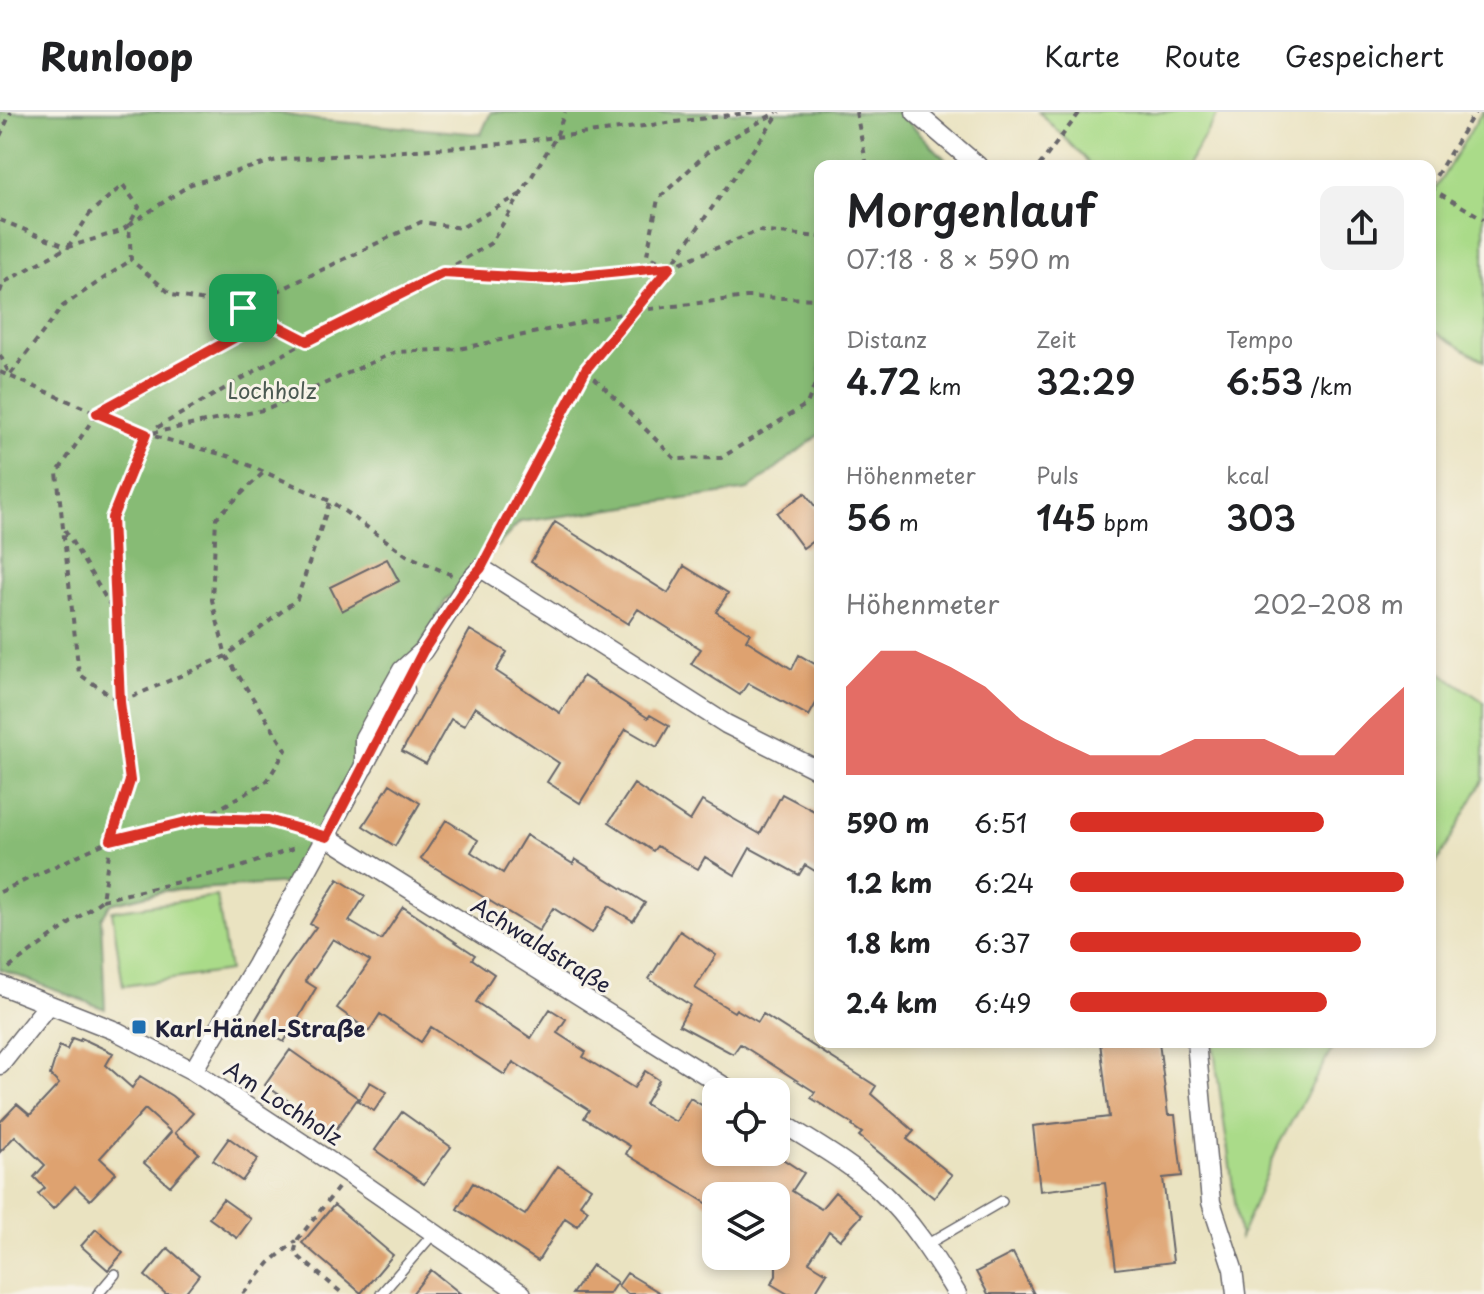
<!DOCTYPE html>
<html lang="de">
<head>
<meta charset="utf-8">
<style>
  body { margin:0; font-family:"Playpen Sans",sans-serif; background:#f2f2f2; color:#202124; height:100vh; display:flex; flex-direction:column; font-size:30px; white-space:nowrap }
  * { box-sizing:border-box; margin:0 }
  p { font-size:26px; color:#757577 }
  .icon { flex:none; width:44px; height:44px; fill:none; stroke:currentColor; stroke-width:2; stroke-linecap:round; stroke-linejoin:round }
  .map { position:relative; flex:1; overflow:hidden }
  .side { position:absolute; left:814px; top:48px; width:622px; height:888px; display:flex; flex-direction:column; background:#fff; border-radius:16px; box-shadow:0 4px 12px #0003 }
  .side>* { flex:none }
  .buttons { position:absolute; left:702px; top:966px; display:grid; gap:16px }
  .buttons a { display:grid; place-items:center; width:88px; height:88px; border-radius:16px; background:#fff; box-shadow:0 4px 12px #0003; font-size:40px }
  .pin { position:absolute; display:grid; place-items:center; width:68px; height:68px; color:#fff; margin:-34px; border-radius:16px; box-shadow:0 4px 12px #0006 }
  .round { display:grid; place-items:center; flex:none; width:84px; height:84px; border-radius:16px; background:#f2f2f2 }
  .summary { display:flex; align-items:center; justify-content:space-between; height:136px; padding:0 32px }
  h1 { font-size:44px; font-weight:600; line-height:60px }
  .metrics { display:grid; grid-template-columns:repeat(3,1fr); gap:12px; height:136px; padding:8px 32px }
  .metrics div { display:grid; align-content:center }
  .metrics b { font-size:34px; font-weight:600 }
  .metrics small { font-size:22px; font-weight:400 }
  .metrics p { font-size:22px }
  .chart { height:224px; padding:16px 32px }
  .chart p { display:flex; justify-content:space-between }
  .chart svg { width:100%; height:144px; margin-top:8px; fill:#d93025; opacity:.7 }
  ul { padding:0 32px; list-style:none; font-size:26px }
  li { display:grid; grid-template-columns:128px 96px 1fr; align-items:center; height:60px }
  li i { height:20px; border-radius:10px; background:#d93025 }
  header { display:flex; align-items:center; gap:48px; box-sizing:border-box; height:112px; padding:0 40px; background:#fff; border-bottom:2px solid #e0e0e0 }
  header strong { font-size:38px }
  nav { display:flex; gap:44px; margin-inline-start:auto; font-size:28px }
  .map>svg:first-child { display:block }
  .green { fill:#aadb89; stroke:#667e62; stroke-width:2 }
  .forest { fill:#87bb75; stroke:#546e58; stroke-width:2 }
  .building { fill:#dea26f }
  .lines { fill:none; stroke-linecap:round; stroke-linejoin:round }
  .service-casing { stroke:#68666a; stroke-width:12 }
  .minor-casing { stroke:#68666a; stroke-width:21 }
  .path { stroke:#68666a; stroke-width:4; stroke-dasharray:6 6; stroke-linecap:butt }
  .service { stroke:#fff; stroke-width:9 }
  .minor { stroke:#fff; stroke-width:18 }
  .route-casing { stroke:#fff; stroke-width:16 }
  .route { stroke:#d93025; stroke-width:10 }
  .poi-dot { fill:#1f6fb2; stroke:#f7f3e8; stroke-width:3 }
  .labels { text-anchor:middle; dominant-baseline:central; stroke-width:6; stroke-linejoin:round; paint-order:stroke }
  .park-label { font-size:22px; fill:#4b5a52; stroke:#f7f3e8 }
  .street-label { font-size:22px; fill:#22223b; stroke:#f7f3e8 }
  .poi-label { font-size:22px; font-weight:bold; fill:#22223b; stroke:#f7f3e8; text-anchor:start }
</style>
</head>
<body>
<header>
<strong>Runloop</strong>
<nav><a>Karte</a><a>Route</a><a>Gespeichert</a></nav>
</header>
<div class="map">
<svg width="1484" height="1182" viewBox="0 0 1484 1182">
  <rect width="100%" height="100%" fill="#f7f3e8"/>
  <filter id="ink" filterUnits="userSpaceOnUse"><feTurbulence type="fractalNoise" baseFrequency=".0125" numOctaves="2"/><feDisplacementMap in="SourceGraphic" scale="16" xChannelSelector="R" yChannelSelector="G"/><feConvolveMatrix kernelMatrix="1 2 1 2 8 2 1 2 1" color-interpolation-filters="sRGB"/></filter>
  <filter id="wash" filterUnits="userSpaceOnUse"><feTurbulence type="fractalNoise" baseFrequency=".006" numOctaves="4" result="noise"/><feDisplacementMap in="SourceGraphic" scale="32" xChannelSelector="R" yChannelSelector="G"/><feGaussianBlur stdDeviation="1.8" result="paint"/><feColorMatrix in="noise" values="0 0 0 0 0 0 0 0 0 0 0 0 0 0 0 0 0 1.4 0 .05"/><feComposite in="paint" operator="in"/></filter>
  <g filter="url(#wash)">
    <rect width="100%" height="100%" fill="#eae3c1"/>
    <path class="green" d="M1039,0H1219L1186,54H1092Z
      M1482,0H1484V249L1430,217V86Z
      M1430,553L1484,590V667L1430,763Z
      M217,784L229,859L123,874L112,799Z
      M1213,930H1336L1279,1032L1240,1126Z"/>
    <path class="forest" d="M0,0H272L317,8L481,22L491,0H899L952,54H820V322L748,378L520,410L446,488L292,771L164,779L111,792L101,806L105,897L0,857Z"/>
    <g id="blocks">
      <path class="building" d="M805,381L820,401V424L803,436L777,401Z
        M555,410L668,481L684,454L728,481L716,500L750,521L746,528L792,557L799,543L820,555V584L809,604L748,571L740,583L691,552L701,537L638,497L628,512L531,450Z
        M387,447L399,469L342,499L330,475Z
        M470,518L507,540L496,559L560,601L583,564L648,606L650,603L669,614L657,635L626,617L580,691L547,670L559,651L475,595L464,614L451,607L426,652L402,639Z
        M390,672L420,691L395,734L363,714Z
        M634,672L690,709L702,689L760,722L782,682L820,702V762L805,753L799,763L750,736L735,763L705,745L698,757L657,734L653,739L609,710Z
        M446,708L478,728L471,740L503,761L526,723L573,752L575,747L645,791L633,809L609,794L592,821L553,796L539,819L421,747Z
        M338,767L365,784L349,809L381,828L403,795L475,843L472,847L494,862L476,890L531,926L550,897L566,907L557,921L586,940L583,945L634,976L645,959L659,968L645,992L676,1010L690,986L716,1002V1040H772L804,1061L792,1079L821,1097L835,1080L862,1103L840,1128L829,1119L809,1150L827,1161L814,1182H788L771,1172L776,1164V1084H716V1097L626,1042L630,1034L584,1006L589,998L513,950L505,963L431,915L421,930L380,902L369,919L337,896L370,849L333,827L305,869L316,876L284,930L253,912L285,858L316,815L310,812Z
        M680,819L716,843L695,876L734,900L736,897L758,910L763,902L876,974L871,982L914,1019L907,1027L952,1063L934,1086L859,1024L862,1021L852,1014L853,1012L811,986L815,980L740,932L733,942L679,913L690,893L649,867Z
        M72,926L80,929L81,926L113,941L106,953L132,976L140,964L172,984L193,1001L175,1021L199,1041L170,1074L144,1051L171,1020L145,997L100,1046L116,1061L90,1088L75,1074L53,1097L38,1082L45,1076L34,1065L45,1053L15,1024L0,1040V1010L17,992L30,1003L59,972L50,963L59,934L67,938Z
        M1100,930H1159L1168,1003H1175L1182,1064L1163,1066L1173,1150L1116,1157L1105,1071L1040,1079L1033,1014L1109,1005Z
        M290,938L358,986L334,1020L265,973Z
        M370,970L387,980L374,999L358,989Z
        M402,1000L451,1035L424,1072L375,1038Z
        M229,1026L258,1047L242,1069L213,1048Z
        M558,1054L591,1076L580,1092L588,1098L577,1114L565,1106L538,1149L457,1097L473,1071L525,1103Z
        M223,1087L251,1107L237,1126L209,1106Z
        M334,1093L393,1143L361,1181L302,1131Z
        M96,1117L123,1141L108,1158L81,1134Z
        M168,1136L199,1163L184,1182H166L145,1164Z
        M1013,1141L1034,1182H988L976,1160Z
        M592,1153L617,1170L609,1182H572Z
        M431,1158L461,1182H412Z
        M627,1161L662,1182H628L618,1174Z"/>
    </g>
  </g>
  <g filter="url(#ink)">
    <use href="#blocks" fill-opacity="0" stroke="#68666a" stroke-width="2"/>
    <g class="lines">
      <g class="service-casing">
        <path id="service" d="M926,1133L1002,1089
          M98,1182L115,1162
          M381,1182L434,1121"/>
      </g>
      <g class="minor-casing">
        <path id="minor" d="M915,0L978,54
          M364,655V626L402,558L423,539L469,469L481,456L726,612L820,659
          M327,725L733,980
          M0,873L116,919L193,959L349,1062L522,1182
          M1196,930L1211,1090L1233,1157L1236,1182
          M0,953L47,894
          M193,959L256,853L405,578
          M776,1007C810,1029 849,1050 879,1078C910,1107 935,1146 957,1182"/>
      </g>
      <path class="path" d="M856,0L867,54
        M0,24L11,0
        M1039,54L1080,0
        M1430,74L1475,0
        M1430,76L1484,107
        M521,82L461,116L421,110L243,196L172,183L131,148L129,113L191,72L277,48L501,32L755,0
        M0,108L68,135L121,119L129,113L139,95L123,73L91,100L68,135L3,171L0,180
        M668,154L647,143L658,87L709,39L777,0
        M445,159L491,131L556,25L565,0
        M307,229L243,196L241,222L97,301L57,361L79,562L120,590L226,544L297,487L330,389
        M0,243L10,263L63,194L131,148
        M586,257L675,347L721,346L807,292L820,260
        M0,260L146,322L228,344L330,389L408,444L452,463
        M152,321L268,297L395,240L459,237L634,199L746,185L820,187
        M65,418L116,503
        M490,440L586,257L670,155L780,0
        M203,706L267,669L286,638L226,544L212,488L216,406L264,360
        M0,780L111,728L130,669L120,590L112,406L146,322L307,229L443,161L550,167L670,155L758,119L820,125
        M102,788L238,756L298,735
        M9,856L102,788L111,728L203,706L268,708L305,719
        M338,1076L298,1127L295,1138L299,1145L343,1182
        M243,1182L269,1151L296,1129"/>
      <use href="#service" class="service"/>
      <use href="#minor" class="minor"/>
    </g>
  </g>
  <g class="lines" filter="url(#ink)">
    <g class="route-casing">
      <path id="route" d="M670,155L586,257L481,456L469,469L423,539L327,725L268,708L203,706L111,728L130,669L120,590L112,406L146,322L97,301L241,222L243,196L307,229L443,161L550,167Z"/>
    </g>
    <use href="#route" class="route"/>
  </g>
  <rect class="poi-dot" x="131" y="907" width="16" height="16" rx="4"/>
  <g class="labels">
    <g class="park-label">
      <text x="272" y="277">Lochholz</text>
    </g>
    <g class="street-label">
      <text transform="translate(542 832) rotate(32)">Achwaldstraße</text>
      <text transform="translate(284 990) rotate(33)">Am Lochholz</text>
    </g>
    <g class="poi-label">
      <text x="155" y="915">Karl-Hänel-Straße</text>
    </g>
  </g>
</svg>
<div class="buttons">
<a><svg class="icon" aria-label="locate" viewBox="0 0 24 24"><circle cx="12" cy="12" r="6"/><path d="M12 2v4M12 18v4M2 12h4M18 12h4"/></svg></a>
<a><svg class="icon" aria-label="layers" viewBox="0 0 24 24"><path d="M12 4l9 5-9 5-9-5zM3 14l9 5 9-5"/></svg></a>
</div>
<div class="pin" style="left:243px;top:196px;background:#1e9e55"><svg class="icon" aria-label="arrive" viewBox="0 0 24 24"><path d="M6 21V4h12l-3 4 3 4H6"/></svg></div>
<section class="side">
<div class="summary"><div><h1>Morgenlauf</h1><p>07:18 · 8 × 590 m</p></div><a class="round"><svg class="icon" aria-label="share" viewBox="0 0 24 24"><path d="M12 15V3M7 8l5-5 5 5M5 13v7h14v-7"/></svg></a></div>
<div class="metrics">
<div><p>Distanz</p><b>4.72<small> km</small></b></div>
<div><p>Zeit</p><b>32:29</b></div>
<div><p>Tempo</p><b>6:53<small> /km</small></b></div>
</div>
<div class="metrics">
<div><p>Höhenmeter</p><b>56<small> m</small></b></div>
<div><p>Puls</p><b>145<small> bpm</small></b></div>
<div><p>kcal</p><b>303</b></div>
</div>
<div class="chart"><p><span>Höhenmeter</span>202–208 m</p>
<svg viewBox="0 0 160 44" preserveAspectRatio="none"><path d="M0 44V17L10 6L20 6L30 11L40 17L50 27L60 33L70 38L80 38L90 38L100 33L110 33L120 33L130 38L140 38L150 27L160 17V44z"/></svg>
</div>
<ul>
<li><b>590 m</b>6:51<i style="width:76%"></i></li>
<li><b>1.2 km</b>6:24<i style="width:100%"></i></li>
<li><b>1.8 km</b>6:37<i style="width:87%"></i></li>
<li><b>2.4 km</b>6:49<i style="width:77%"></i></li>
</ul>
</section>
</div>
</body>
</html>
